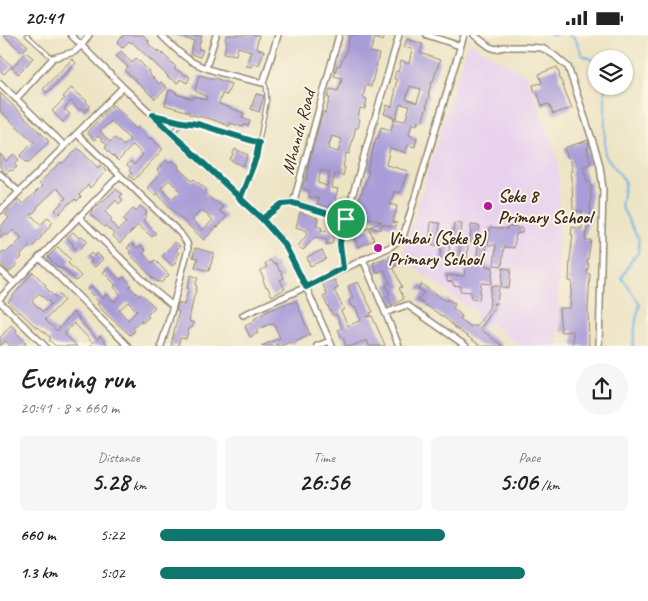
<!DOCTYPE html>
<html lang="en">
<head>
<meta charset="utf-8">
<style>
  body { margin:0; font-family:Caveat,sans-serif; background:#f6f6f6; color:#222; height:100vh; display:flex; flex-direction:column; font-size:19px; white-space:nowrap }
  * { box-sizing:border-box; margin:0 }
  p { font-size:16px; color:#767676 }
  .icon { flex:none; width:28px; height:28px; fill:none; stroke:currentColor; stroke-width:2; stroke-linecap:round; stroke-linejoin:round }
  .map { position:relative; height:311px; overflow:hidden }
  .panel { display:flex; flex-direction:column; background:#fff; flex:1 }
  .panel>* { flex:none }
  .tools { position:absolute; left:588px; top:15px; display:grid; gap:10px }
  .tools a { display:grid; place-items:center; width:45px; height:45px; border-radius:50%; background:#fff; box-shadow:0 1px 4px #0004; font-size:25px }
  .pin { position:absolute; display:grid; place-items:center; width:42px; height:42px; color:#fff; margin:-21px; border:2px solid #fff; border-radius:50%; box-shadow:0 1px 5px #0007 }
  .round { display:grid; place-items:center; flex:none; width:52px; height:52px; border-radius:26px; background:#f6f6f6 }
  .head { display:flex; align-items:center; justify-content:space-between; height:85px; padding:0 20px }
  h1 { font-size:28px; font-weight:600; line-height:38px }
  .stats { display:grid; grid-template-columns:repeat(3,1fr); gap:8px; height:85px; padding:5px 20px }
  .stats div { display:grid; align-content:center; border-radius:8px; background:#f6f6f6; text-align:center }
  .stats b { font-size:25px; font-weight:600 }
  .stats small { font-size:14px; font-weight:400 }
  .stats p { font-size:14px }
  ul { padding:0 20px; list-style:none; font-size:16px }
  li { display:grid; grid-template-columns:80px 60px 1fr; align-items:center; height:38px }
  li i { height:12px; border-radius:6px; background:#0f766e }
  .status { display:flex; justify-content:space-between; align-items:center; height:35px; padding:0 25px; background:#fff; direction:ltr }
  .status svg { height:14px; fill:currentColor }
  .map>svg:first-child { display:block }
  .built { fill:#e8d2ee }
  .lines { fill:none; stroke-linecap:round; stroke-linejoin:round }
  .stream { stroke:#6cb3e3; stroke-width:2 }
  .building { fill:#a99dd8; fill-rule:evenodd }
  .service-casing { stroke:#948771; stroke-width:5 }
  .minor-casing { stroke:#948771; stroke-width:8 }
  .service { stroke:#fff; stroke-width:2.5 }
  .minor { stroke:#fff; stroke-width:5 }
  .route-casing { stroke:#fff; stroke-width:10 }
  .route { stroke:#0f766e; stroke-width:6 }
  .poi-dot { fill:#b5179e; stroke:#fcf5e5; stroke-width:2 }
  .labels { text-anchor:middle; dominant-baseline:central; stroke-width:4; stroke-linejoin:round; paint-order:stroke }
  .street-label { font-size:18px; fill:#3b2a1e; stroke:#fcf5e5 }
  .poi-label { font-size:18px; font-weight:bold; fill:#3b2a1e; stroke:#fcf5e5; text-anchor:start }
</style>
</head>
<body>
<div class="status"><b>20:41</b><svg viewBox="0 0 49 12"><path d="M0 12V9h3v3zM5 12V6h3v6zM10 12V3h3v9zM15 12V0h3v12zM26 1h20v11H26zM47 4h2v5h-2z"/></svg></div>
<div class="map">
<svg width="648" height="311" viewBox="0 0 648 311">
  <rect width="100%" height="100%" fill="#fcf5e5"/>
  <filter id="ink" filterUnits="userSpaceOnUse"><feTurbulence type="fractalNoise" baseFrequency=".02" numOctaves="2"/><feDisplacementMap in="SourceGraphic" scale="10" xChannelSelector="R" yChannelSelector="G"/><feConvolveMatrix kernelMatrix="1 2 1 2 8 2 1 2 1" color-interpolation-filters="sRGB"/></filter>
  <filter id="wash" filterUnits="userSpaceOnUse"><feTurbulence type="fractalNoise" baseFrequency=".0096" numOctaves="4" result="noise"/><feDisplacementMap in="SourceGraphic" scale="20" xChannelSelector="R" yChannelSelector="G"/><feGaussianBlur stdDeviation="1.12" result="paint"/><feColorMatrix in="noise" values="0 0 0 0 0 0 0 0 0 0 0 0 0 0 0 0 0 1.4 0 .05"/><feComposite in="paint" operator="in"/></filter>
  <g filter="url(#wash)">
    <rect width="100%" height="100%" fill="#ede4c4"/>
    <path class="built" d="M468,7L527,40L559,128L558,311H520L490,288L487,291L474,282L476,278L409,228L404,215Z"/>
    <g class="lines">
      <path class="stream" d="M550,0H556
        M569,0L575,3L582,20L596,26
        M604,51L605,56V120L625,146L621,171L639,205L638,218L632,224L622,243L640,269L636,284L633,311"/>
    </g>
    <g id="blocks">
      <path class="building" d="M3,0H15L28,11L22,17Z
        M124,0H143L149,6L148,8L157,17L159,15L176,32L174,34L190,42L187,48L180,44L178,48L167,42L168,41L132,7L131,8L129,6L122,13L117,7Z
        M178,0H190L196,2L197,0H202L198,14L203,15L200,22L190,19L194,6L178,1Z
        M227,0H259L256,13L264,16L259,30L253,28L251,32L246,31L251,16L238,12L236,20L224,18L227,6L225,5Z
        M350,0H385L383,6L375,3L370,17L379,19L371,52L366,50L363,63L367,64L365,74L360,73L358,84H360L358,93L356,92L349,119L346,118L343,132H345L343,141L335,139L332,153L338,154L335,164L336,165L334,174L317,169L319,164L308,161L310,156L302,153L305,145H306L309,131L308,130L323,77L325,78L330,63H328L330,54L338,56L342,43L334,41L337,30L340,31L344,20L345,21ZM332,101L342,104L338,117L328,114ZM321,135L330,137L327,151L318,148Z
        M407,4L423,9L420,18L440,25L433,46H432L428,59L429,60L426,71H427L422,87L418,85L417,90L412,88L409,100L417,103L415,112L408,110L406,118L390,113L386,130L408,136L400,158L394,156L390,169L397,171L393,187L397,188L395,192L382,189L380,195L370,192L382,187L365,182L362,191L351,187L361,157L362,158L365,148L369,136H367L376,103H378L381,92L391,95L394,84L405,86L410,71L400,69L396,83L384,79L387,70L392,72L395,57L394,56L397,45L394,44L396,36L398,37L401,26L409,29L412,14L404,12ZM410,51L421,54L417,68L406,64Z
        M121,16L132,28L136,23L149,36L148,38L159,49L161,47L167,53L155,64L125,36L128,32L116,21Z
        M26,17L33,23L19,39L12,33Z
        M0,20L12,31L4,39L0,35Z
        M72,24L76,28L47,58L43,54Z
        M557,32L560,41H559L572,73L553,79L549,69L542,71L537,57L535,58L533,50L542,48L539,39Z
        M199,40L214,44L215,43L231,49L227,60L222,59L219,69L244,78L242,83L250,86L248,91L244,90L243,92L230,88L229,91L211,84L189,79V77L165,70L169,55L177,57L176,59L193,64L194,61L206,65L207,62L195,56Z
        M71,53L87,66L86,67L90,71L85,77L81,73L79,75L71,66L64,74L70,79L63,87L52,76L65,63L63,62Z
        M0,58L48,105V108L29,127H26L20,121L34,107L0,76Z
        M256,59L264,61L259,77L251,74Z
        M113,70L128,84L127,85L136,94L138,92L149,104L151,103L163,114L134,145L129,141L132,138L129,136L131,133L127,130L131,126L134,130L143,120L133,110L118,126L105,113L107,110L98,101L94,105L87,97ZM111,86L130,105L124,111L115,103L110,107L100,96Z
        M588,105L589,112L587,113L591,129L583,131L587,147H591L590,189H587L585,205H591L587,229H589L587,238L590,239L588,274L589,311H573V296L561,297L559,273H570L572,246H569L570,223L573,200H571L572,192L582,194V176H573L572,143L571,137L573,136L570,122L568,123L564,113Z
        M78,113L98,133L100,130L106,136L90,153L88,150L79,160L81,162L77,166L75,164L71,168L70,167L59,179L55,175L66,163L57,153L37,172L38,173L31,180L41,190L48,182L53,187L33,212L31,210L20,221L22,222L16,228L17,230L9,237L0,227V219L3,216L6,218L12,212L13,213L22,203L13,195L7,201L5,199L0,204V192L9,183L5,179L18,164L23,169L29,163V164L42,151L39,148L61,127L62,129Z
        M235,114L248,120L243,131L230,125Z
        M0,119L6,126L14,119L19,125L14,129L17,132L12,136L10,135L6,139L0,132Z
        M166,125L169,128L172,125L179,131L178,133L188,142L192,146L194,144L207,155L204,158L215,167L216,166L223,172L219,176L227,181L218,192L217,191L204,205L175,178L157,158L155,160L147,153L161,138L157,135ZM169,145L180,156L172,164L161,153ZM201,175L202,177L203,176L213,185L203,195L192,185Z
        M116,154L122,159L120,162L123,165L119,169L116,165L105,177L112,184L110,186L118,195L126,188L123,185L133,174L136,177L140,171L147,177L145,180L147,181L143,185L156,198L152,202L138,190L120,208L113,201L114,199L106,191L104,192L90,179L97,170L98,171L102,167Z
        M300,177L318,183L316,191L322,193L321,196L334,197L332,209H326L327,205L315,202L303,215L298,211L306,201L307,196L296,192Z
        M431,187L440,188L438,205L450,206L448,223H440L441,211L429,209Z
        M454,188L462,189L460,206L452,205Z
        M471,190L480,191L478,208L470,207Z
        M508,191L517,192L516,193H521L523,196L522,198L516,199L514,213L504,212L502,231L494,230L496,210H488L490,192L507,194Z
        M369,193L374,205L358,212L353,199Z
        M73,197L79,203L82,201L87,206L78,216L72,210L73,209L67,203Z
        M175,207L180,211L176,215L179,218L176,221L178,223L173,231L162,221Z
        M132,208L137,213L141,210L146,216L143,218L152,228L155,225L169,240L161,248L159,246L157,247L151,241L129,218L131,216L127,213Z
        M460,209H468L467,225H459Z
        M478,210L487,211L485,231L493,232L491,249L481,248L479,265L471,264V257L460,256V251L453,250V247L447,246V240L464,241L466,227L476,229Z
        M58,212L71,225L68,228L81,241L76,246L63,233L62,234L58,232L48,222Z
        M195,213L214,218L209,236L195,232L198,223L193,222Z
        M322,215L326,224L310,231L307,222Z
        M91,218L94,221L97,218L103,224L95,232L90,228L92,225L88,221Z
        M398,218L402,228L393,232L402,252L399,253L404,264L392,270L387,261L390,260L386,250L390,248L384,235L377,238L373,228Z
        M270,225L273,229L276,228L280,237L281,236L284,243L280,245L285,254L272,261L267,251L266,252L263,245L264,244L260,236L267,232L265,229Z
        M108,233L121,245L124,242L131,250L129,251L139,261L141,259L155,272L147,280L149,282L142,288L141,286L133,293L135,296L130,300L104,277L97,269L99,267L87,255L92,251L103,263L106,259L114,267L121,260L114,252L116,250L103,237ZM128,267L137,276L128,285L119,275Z
        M503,233L511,234L509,253L501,252Z
        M33,237L46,250L45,252L55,262L58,259L64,265L45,285L57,296L73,277L79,283L78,284L97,304L100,301L107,309L104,311H90L93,308L74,288L65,298V300L77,311H56L49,305L51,303L38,292L37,293L20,277V278L8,267ZM39,258L51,269L43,277L32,266Z
        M191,240L198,243L195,250L197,251L193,265L189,286L194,288L192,293H189L186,304L180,303L178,311H171L173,301L179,276H176L178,268L184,270L189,254L187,253Z
        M335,245L338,253L334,255L344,274L341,276L348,291L361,285L355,272L353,273L352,270L351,271L349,265L353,263L348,251L358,247L373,277L370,278L371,280L366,282L372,281L385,310L382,311H369L367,305L351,311H346L343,302L342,303L338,295L342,293L336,279L333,281L323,262L327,260L323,249Z
        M421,249L438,261L446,266L447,264L455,269L453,273L462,281L460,284L471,292L473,290L476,292L489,273L491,251H499L497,269L493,268L494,271L495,272L480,294L503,311H481L454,292H455L445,283L418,265L424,257L418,254Z
        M296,266L310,300L291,309L290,307L281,311H278L277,309L273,311H261L280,303L274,289L271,290L270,289L256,295L258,298L250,302L245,291L255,286L254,284L266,277L284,269V270Z
        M11,290L17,295L15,297L26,307L24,308L27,311H10L6,306L0,311V303Z"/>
    </g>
  </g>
  <g filter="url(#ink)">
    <use href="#blocks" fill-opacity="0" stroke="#948771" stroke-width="1"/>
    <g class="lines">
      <g class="service-casing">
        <path id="service" d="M27,0L52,23
          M154,80L182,87
          M173,98L182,87L198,89L259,108
          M241,163L256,123L267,65L266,51L264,48"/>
      </g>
      <g class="minor-casing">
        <path id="minor" d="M71,0L123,52L262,184L285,210L306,252L332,311
          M161,0C170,9 180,19 191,26C209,37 242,43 263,48L278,0
          M427,0L460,11
          M474,0L490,12L496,14L504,12H525L542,13L554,20L568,32L596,116L600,131L603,154L599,311
          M206,33L216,0
          M0,48L64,110
          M16,64L53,23L74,17L82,10L89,0
          M77,99L180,198L187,208L188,214L173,271L161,311
          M0,139L19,157
          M293,167L346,184
          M0,176L123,52
          M79,182L150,252L173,271
          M262,184L282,169L293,167L295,162L339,0
          M39,222L128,311
          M363,224L399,311
          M343,233L340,209L341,200L399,0
          M0,235L14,248
          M0,263L120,140
          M0,267L45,311
          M385,278L407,270L466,311
          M243,280L306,252L390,212L403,202L464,0
          M317,311L330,306"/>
      </g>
      <use href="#service" class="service"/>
      <use href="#minor" class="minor"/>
    </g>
  </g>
  <g class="lines" filter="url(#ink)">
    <g class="route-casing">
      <path id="route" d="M346,184L293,168L282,169L262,184L153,80L182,87L198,89L259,108L256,123L240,164L262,184L285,210L306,252L343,233L340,209L341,200L346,184"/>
    </g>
    <use href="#route" class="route"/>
  </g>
  <g class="poi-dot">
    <circle cx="488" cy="171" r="5"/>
    <circle cx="378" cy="213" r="5"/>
  </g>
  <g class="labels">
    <g class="street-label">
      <text transform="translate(298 97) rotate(-75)">Mhandu Road</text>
    </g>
    <g class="poi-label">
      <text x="498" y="161">Seke 8<tspan x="498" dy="21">Primary School</tspan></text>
      <text x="388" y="203">Vimbai (Seke 8)<tspan x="388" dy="21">Primary School</tspan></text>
    </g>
  </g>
</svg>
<div class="tools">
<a><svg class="icon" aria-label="layers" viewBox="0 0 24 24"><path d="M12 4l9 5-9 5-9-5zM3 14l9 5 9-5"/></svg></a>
</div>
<div class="pin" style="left:346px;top:184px;background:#1e9e55"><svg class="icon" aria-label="arrive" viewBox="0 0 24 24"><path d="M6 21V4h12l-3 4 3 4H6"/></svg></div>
</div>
<section class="panel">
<div class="head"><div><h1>Evening run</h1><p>20:41 · 8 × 660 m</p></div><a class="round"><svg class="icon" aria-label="share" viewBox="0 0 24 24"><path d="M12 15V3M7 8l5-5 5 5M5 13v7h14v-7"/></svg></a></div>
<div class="stats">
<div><p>Distance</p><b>5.28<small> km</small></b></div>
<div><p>Time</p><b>26:56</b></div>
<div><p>Pace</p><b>5:06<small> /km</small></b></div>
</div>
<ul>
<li><b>660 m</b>5:22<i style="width:61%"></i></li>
<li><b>1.3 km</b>5:02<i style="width:78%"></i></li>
</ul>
</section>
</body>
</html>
